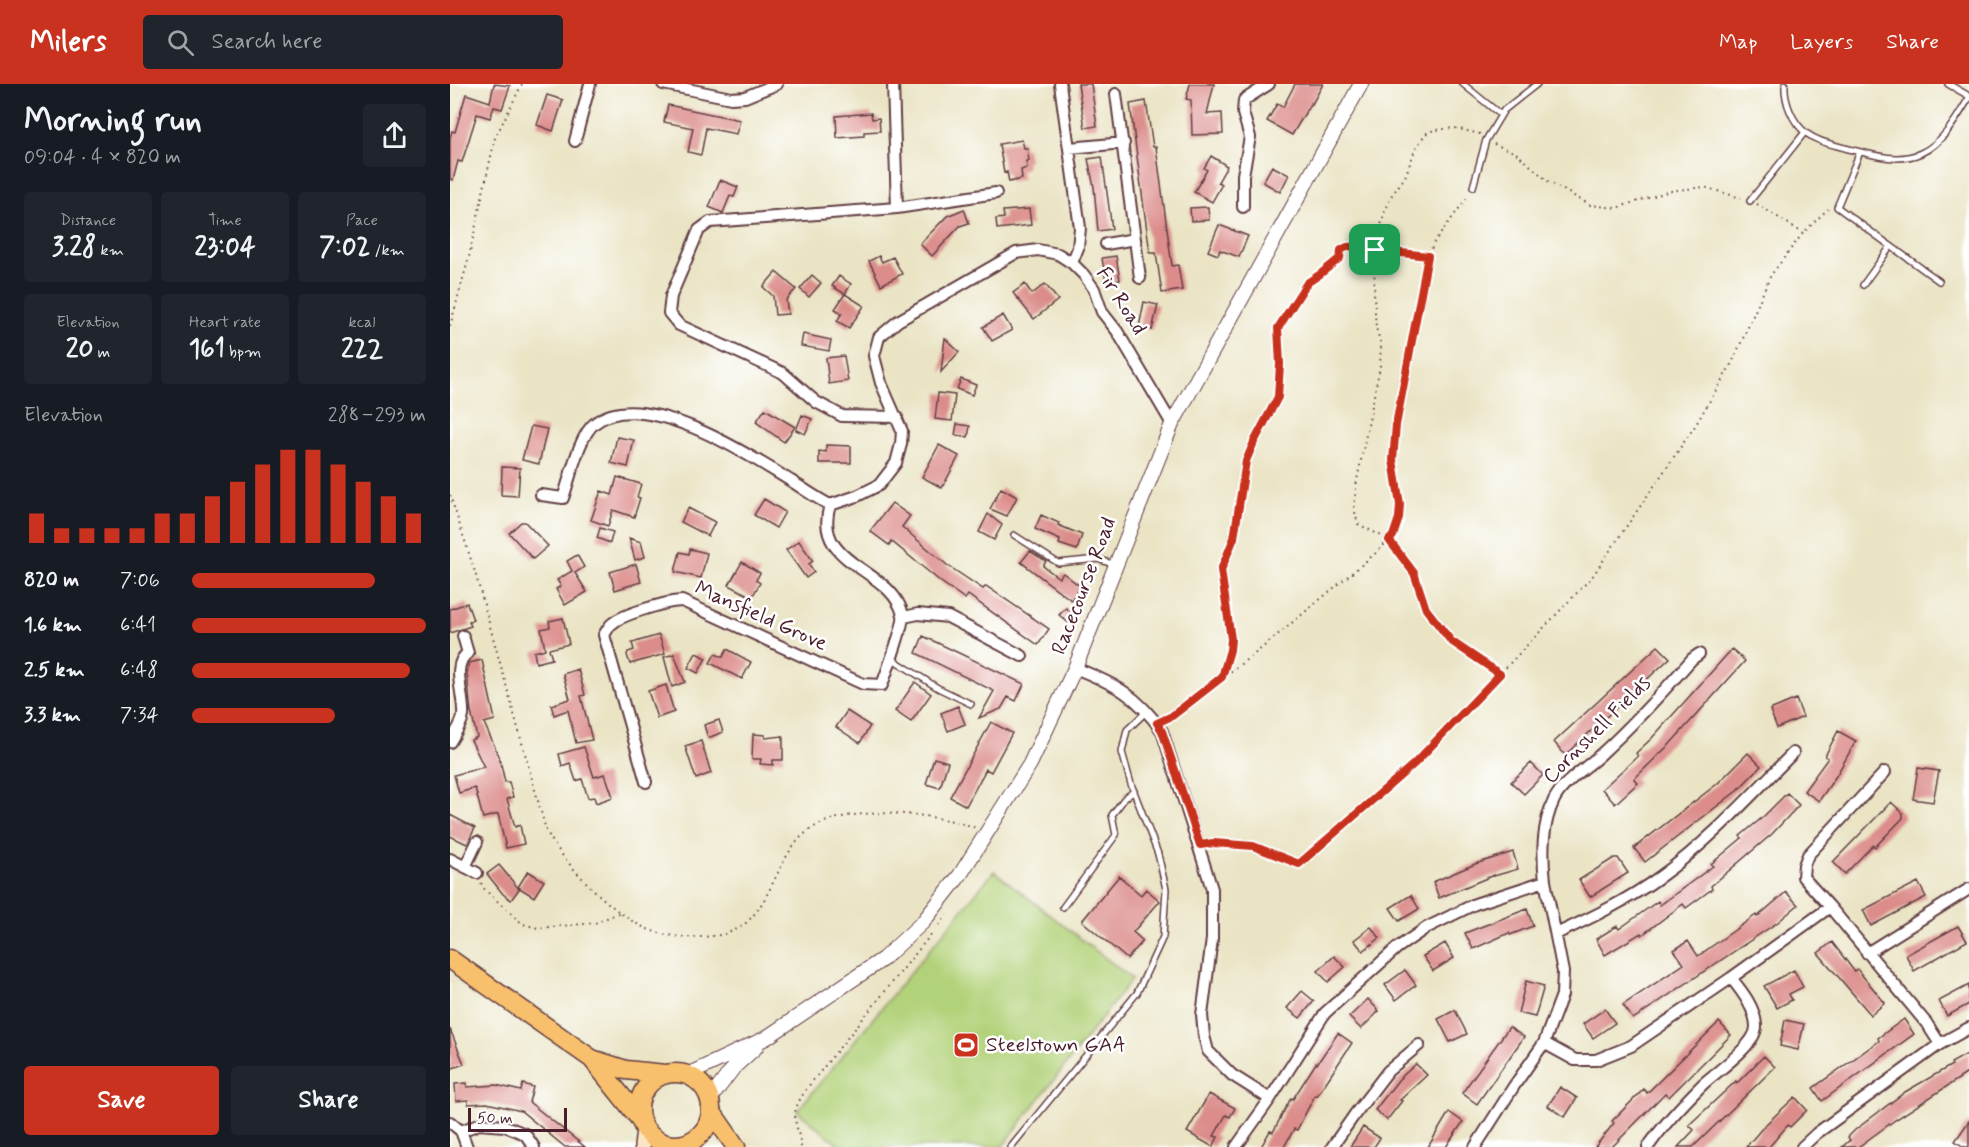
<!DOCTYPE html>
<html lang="en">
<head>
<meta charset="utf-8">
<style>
  body { margin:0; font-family:Mynerve,sans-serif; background:#20242c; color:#f1f3f6; height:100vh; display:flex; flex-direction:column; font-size:22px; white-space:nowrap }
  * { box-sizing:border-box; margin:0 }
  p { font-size:20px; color:#9ea1a6 }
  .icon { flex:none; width:33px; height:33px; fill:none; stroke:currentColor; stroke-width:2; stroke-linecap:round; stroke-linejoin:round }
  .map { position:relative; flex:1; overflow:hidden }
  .side { display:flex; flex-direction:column; background:#171b24; width:450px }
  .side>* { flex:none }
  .scale { position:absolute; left:18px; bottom:15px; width:99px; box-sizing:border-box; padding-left:6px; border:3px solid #4a1f2b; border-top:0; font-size:16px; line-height:21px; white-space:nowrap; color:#4a1f2b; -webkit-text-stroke:4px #fff; paint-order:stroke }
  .pin { position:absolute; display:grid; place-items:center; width:51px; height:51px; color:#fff; margin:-26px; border-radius:12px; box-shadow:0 3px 9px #0006 }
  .round { display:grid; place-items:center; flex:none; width:63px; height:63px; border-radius:6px; background:#20242c }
  .head { display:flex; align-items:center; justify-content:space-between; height:102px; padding:0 24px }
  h1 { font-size:33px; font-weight:800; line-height:45px }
  .figures { display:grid; grid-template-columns:repeat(3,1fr); gap:9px; height:102px; padding:6px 24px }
  .figures div { display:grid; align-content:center; border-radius:6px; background:#20242c; text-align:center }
  .figures b { font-size:26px; font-weight:800 }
  .figures small { font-size:16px; font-weight:400 }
  .figures p { font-size:16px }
  .chart { height:168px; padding:12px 24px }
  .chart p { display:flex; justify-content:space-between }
  .chart svg { width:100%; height:108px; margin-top:6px; stroke:#c8321e; stroke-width:6 }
  .button { display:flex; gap:12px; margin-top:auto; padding:12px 24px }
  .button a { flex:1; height:69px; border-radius:6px; background:#c8321e; color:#fff; font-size:24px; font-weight:800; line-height:69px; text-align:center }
  .button a+a { background:#20242c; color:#f1f3f6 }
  ul { padding:0 24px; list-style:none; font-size:20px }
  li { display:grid; grid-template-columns:96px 72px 1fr; align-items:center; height:45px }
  li i { height:15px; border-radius:8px; background:#c8321e }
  header { display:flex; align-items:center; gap:36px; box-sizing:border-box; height:84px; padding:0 30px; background:#c8321e; color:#fff }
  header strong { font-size:28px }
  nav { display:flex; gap:33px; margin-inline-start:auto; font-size:21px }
  .search { width:420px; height:54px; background:#20242c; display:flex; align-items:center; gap:15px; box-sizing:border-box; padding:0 21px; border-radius:6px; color:#9ea1a6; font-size:22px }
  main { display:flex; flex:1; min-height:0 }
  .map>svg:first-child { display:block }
  .green { fill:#b2d279; stroke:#7e7852; stroke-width:1.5 }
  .building { fill:#dc8d8b }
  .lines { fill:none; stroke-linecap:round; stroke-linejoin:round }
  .service-casing { stroke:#623d42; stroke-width:8 }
  .minor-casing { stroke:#623d42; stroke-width:14 }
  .tertiary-casing { stroke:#623d42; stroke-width:16 }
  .secondary-casing { stroke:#623d42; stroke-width:18 }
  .trunk-casing { stroke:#623d42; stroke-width:21 }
  .path { stroke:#623d42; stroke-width:2; stroke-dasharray:1.5 4.5; stroke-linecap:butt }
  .service { stroke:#fff; stroke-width:5 }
  .minor { stroke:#fff; stroke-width:10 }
  .tertiary { stroke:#fff; stroke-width:14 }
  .secondary { stroke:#fce5c4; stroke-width:15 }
  .trunk { stroke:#f8bf6c; stroke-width:18 }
  .route-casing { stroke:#fff; stroke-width:12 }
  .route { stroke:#c8321e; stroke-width:8 }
  .labels { text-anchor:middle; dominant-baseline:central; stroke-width:5; stroke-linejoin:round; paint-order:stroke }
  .street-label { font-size:21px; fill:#4a1f2b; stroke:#fff }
  .poi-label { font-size:21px; fill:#4a1f2b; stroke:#fff; text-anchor:start }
</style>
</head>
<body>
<header>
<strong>Milers</strong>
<div class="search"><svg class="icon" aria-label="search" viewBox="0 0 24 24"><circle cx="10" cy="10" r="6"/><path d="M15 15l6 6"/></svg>Search here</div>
<nav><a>Map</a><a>Layers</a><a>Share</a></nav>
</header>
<main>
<section class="side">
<div class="head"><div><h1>Morning run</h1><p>09:04 · 4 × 820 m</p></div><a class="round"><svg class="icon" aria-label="share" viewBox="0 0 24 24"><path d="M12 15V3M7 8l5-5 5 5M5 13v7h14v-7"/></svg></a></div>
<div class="figures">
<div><p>Distance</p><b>3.28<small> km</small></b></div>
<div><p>Time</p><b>23:04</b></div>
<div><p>Pace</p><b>7:02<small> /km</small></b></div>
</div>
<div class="figures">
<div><p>Elevation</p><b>20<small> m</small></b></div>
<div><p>Heart rate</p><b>161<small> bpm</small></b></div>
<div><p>kcal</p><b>222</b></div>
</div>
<div class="chart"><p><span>Elevation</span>288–293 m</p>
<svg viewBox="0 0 160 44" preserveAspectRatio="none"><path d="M5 44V32M15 44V38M25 44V38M35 44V38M45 44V38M55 44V32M65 44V32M75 44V25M85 44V19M95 44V12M105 44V6M115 44V6M125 44V12M135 44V19M145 44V25M155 44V32"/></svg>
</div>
<ul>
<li><b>820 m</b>7:06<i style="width:78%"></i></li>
<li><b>1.6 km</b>6:41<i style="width:100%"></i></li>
<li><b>2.5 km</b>6:48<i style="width:93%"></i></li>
<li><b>3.3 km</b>7:34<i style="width:61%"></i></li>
</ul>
<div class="button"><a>Save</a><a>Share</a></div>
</section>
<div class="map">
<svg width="1519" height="1063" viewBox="0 0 1519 1063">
  <rect width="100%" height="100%" fill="#fff"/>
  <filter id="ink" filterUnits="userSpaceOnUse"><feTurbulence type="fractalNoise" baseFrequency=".0167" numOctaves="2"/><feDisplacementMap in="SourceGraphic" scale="12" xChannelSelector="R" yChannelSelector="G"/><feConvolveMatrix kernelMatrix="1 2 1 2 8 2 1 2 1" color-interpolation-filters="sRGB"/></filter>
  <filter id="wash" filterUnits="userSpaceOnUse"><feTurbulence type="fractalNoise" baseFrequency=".008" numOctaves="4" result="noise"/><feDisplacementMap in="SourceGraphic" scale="24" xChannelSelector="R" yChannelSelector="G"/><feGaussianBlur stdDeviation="1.35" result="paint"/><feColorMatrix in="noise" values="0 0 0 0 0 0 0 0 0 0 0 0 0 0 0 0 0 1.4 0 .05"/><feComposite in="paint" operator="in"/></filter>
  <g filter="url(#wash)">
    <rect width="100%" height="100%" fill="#eae4c5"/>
    <path class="green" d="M544,787L682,895L552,1063H392L347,1027Z"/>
    <g id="blocks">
      <path class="building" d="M44,0L60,2L52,25L44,23L40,34L27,30L12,78L8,77L3,96L0,95V54L2,47L5,48L16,10L40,18Z
        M628,0H641L647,42L635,44Z
        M740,0H764L757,30L772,29L773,50L742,51L741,16L736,15Z
        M845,0H873L862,20L861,19L842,51L817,37L827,20L833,23Z
        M97,11L113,16L103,47L87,41Z
        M696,17L703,63H706L722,182L728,181L732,206L712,209L706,169H700L680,20Z
        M218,21L290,36L286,50L256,44L251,71L238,68L243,44L214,38Z
        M421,29L422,35L429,34L430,47L414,48V52L387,54L386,32Z
        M572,56L574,64H577L579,77H576L577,84L571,86L572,95L559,98L557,88L554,89L549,60Z
        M761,72L777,82L768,98L772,100L762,118L744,108L757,86L754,84Z
        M652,73L662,145L648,147L644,103L638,75Z
        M822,82L839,91L830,108L813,98Z
        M270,96L288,103L284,113L280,112L273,129L259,123Z
        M758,123L759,136L741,137L740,124Z
        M514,125L519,139L510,142L482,172L470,160L497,132Z
        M579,125L581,141L547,145L546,135L554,134L553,127Z
        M769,141L798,152L789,173L770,166L768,171L758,167Z
        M429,172L432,178L443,173L452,190L431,201L419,177Z
        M666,172L670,196L656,198L652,174Z
        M326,188L346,205L336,216L338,230L325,231L323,212L313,203Z
        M362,191L371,199L359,213L350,205Z
        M389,192L401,200L395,210L414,222L399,244L387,237L392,229L385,225L395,210L382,202Z
        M575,200L582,210L595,200L608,216L584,235L563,209Z
        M694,218L708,221L702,246L689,243Z
        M553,231L562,246L542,257L533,243Z
        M353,250L381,256L379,267L351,262Z
        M495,254L509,268L491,288Z
        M394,272L398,297L379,300L376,274Z
        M511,295L526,301L522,311L507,305Z
        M488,309L505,311L502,337L485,335Z
        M315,325L345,343L334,358L306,338Z
        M352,331L362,335L355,350L346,346Z
        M507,340L520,342L518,353L505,351Z
        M81,342L97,345L89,380L72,376Z
        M167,353L184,356L178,383L161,379Z
        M376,361L401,362V379H369V367L376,368Z
        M489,361L509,372L492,404L472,393Z
        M52,383L70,384L68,412L51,411Z
        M167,393L191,400L187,413L190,414L184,433L163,426L158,442L141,436L151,407L162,411Z
        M551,404L567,413L557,432L540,425Z
        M314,415L335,428L326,444L304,431Z
        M442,419L460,432L452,443L497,481L533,505L536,502L599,545L588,561L518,511L515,515L491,498L441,457L439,461L420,447Z
        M238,424L265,438L258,452L231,438Z
        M538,430L552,441L544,456L529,448Z
        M591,431L609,439L608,441L632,451L627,466L609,460L610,456L585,445Z
        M71,438H75L98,462L83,475L59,449Z
        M150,444L163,448L160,459L147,454Z
        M179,454L191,458L195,473L185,476Z
        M349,457L363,477L359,480L364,488L356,494L336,466Z
        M240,465L257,469L251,494L225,488L230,468L239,470Z
        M580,467L596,477L593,482L609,494L613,489L631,503L621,516L571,478Z
        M127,471L134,483L125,489L137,508L115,521L106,505L111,502L107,496L122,487L117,477Z
        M292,478L310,489L306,496L310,499L302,513L279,501Z
        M186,480L191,498L165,506L160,488Z
        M17,519L23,536L19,538L21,542L0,549V525Z
        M616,524L627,532L620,540L609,531Z
        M113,534L119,560L99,565L102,575L86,579L84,568L95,565L91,545L100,543L99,537Z
        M209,551L215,570L180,580L177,571L178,568L184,566L182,559Z
        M473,552L574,600L566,617L558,613L551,625L529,634L544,607L466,569Z
        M1208,562L1220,574L1115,671L1104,658Z
        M277,565L301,578L292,595L260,579L265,570L273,573Z
        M1282,565L1295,577L1220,660L1184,695L1188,699L1165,720L1152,705L1188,672L1186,669L1202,654Z
        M246,569L256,574L248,589L238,584Z
        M224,570L235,598L222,603L214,573Z
        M32,576L45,636L34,639L49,672L55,698H59L63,713L57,715L65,743L70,741L74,760L56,764L48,730L33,734L25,704L9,709L4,691L34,683L21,656L27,653L21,628L17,589L19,579Z
        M128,585L135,611L131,612L142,656L126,659L118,626L104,631L101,621L120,615L113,590Z
        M465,598L481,610L461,638L445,627Z
        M216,601L224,628L207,634L198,607Z
        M1346,615L1353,633L1327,644L1320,626Z
        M508,622L515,640L498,647L491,629Z
        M397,627L420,642L410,659L386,643Z
        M269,636L273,648L258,654L254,641Z
        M541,638L562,649L541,688L536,685L516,722L500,713Z
        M1388,647L1406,657L1386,692L1369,717L1354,707L1378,674L1375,672Z
        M303,650L315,651V654L333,652V676H323V681L310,680L311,675H302Z
        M251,657L261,689L246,695L235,662Z
        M134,663L144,693L155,690L163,713L146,719L144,713L138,714L132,695L126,697L120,679L112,682L109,670Z
        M1298,669L1311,682L1288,706L1195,778L1184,764L1267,700Z
        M484,674L498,678L490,704L476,700Z
        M1081,679L1093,691L1074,710L1061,698Z
        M1468,684L1489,687L1483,718L1463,715Z
        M1337,709L1349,721L1322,750L1261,802L1262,805L1236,824L1233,820L1192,851L1191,849L1155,871L1146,855L1167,842L1169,845L1208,817L1210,821L1263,782L1261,780L1292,754L1290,752L1313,733Z
        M1441,718L1453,729V734L1425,763L1423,761L1395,790L1383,778Z
        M0,731L25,744L17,760L0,752Z
        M1063,768L1068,785L1044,792V791L989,814L983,798L1025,780Z
        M1164,774H1168L1178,789L1140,813L1129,796Z
        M49,781L69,805L61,816L53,810L37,790Z
        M78,787L94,797L84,813L68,803Z
        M669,792L691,811L696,805L710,817L683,848L693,857L677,875L632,837Z
        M1468,798L1476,813L1421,842L1413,826Z
        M1336,808L1348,821L1328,838L1183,935L1173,921L1234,880L1224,866L1238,857L1248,872L1306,831L1307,833Z
        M961,811L969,825L949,837L940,824Z
        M1077,825L1083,842L1060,851L1059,849L1023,865L1015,849Z
        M1508,842L1517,857L1464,887L1456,871Z
        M921,843L930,854L913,867L904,856Z
        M1382,858L1404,887L1407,885L1435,919L1421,931L1368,869Z
        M995,859L1004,874L983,887L973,872Z
        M884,872L895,883L878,898L868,887Z
        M955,886L966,901L946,916L935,901Z
        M1344,886L1353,903L1339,910L1342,916L1327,924L1314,902Z
        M1076,897L1094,902L1085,933L1068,929Z
        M1519,901V920L1497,932L1489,917Z
        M852,907L864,917L850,934L837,924Z
        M918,915L929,927L911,945L899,933Z
        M1155,925L1165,939L1143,954L1133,940Z
        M1005,926L1017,950L1000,958L988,935Z
        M1454,935L1464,950L1372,1017L1363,1004L1429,957L1428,954Z
        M1335,936L1354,940L1348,966L1330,962Z
        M1269,938L1281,951L1219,1013L1215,1009L1162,1063H1145L1164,1039L1162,1037L1194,1005L1197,1009Z
        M1059,943L1074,953L1027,1020L1012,1009Z
        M0,945L14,980L0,985Z
        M888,949L902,959L867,1012L865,1011L847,1046L844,1045L834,1063H811L820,1047L823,1048L841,1014L843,1015L866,979L867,980Z
        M1519,969V988L1445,1036L1408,1063H1392L1400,1056L1398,1053L1405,1046L1455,1008L1502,981L1501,979Z
        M1314,972L1325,983L1243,1063H1228L1244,1046L1239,1041L1286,997L1287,999Z
        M966,980L977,991L950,1016L952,1017L937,1036L925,1026L949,995Z
        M17,999V1003L46,1001L71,1007L73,1000L83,1003L79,1018L135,1063H115L71,1027L37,1019L18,1020V1016L6,1017L5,1000Z
        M1110,1003L1127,1014L1115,1033L1098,1022Z
        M759,1010L785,1024L780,1033L776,1031L764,1052L768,1053L763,1063L737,1048Z
        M1345,1013L1357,1026L1340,1043L1338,1041L1319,1063H1296L1314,1042Z
        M999,1028L1013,1038L996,1063H978Z
        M1519,1037V1063H1514L1505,1057Z
        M913,1043L930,1054L924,1063H900Z"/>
    </g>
  </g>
  <g filter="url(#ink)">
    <use href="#blocks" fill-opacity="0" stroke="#623d42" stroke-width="1.5"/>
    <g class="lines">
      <g class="service-casing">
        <path id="service" d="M1013,0L1051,31
          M1335,0C1334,17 1342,38 1356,49C1368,58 1381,60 1395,64C1419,70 1447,80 1471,69C1493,59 1507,34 1519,14
          M1498,0L1519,12
          M1410,68L1387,123L1489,197
          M1023,103L1036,56L1054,26L1087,0
          M1300,117L1355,48
          M1413,201L1441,162
          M564,451L608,479L648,475L665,481
          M441,574L488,604L521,620
          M613,823L666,751L662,731L674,715L684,707
          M561,1063L687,909L713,853L716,805L708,770L681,700L672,668L677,646L697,627"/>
      </g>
      <g class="minor-casing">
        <path id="minor" d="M213,0L281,14L295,13L327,0
          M443,0L447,124
          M610,0L630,144L628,164L622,179
          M666,10L690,194
          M125,57L140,0
          M619,64L674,59
          M793,123V91L800,53L793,29L794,16L819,0
          M656,160L685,155
          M447,333L392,332L366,318L333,289L229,241L219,229L221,212L249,146L260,138L447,124L546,109
          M91,411L113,414C120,395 129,351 145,339C192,302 298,370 341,397C354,405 366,414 380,421L407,412L429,401L446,379L451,360L452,347L431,299L424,272L429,253L448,237L566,169L588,166L608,170L622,179L634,191L644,205L652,228L667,247L722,340
          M454,533L468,530L498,533L572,572
          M625,584C665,600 687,611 712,647L762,805V855L752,931L754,952L758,967L782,991L820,1015
          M0,658C4,651 12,640 13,632C15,613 0,580 18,569L13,552
          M196,698L154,551C157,547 159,541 163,539C173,530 219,517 232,517L413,600L432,601C436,590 455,538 453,531C442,483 361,482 380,421
          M0,775L27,789
          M15,783L27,758
          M1380,823L1353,793L1354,781L1358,771L1435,688
          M1106,850C1143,833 1178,816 1211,792C1260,757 1301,711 1343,669
          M1417,869L1519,805
          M1281,894L1380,823L1477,940L1490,960L1367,1049L1352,1063
          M1094,959L1125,976H1146L1181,962L1281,894C1292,907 1306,925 1306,943C1306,961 1266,988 1253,1000C1234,1019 1213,1041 1198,1063
          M1490,960L1519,944
          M0,1038L11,1047L17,1063
          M11,1047L29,1040L55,1042L75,1050L84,1063
          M786,1063L820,1015L875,929L947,864L976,844L1025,820L1095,797C1092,769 1092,741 1104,716C1113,698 1136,684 1150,671C1183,641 1213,608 1242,575L1249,570
          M882,1063L905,1030L938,987L969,961
          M1025,1063L1064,1002L1094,959L1112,911L1113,888L1095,797"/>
      </g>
      <g class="tertiary-casing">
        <path id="tertiary" d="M237,991L316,954L433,875L473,838L510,791L580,680L625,584L722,340L911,0
          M260,1015L284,983L306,963"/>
      </g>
      <g class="secondary-casing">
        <path id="secondary" d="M192,1063L194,1044
          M221,1063L222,1061"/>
      </g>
      <g class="trunk-casing">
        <path id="trunk" d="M0,875L142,975L189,1034
          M142,975L176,986L215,990
          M189 1025a36 36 0 1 1 72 0a36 36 0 1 1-72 0Z
          M261,1027L286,1063"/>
      </g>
      <path class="path" d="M1030,50L1005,44L984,46L975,50L965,66L955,93L942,111L934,130L925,164L924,213L926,244L931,260L930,282L907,396L904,424L908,440L939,456L964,489L976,525L1001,557L1050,589
        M1044,60L1066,69L1099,98L1140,121L1166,124L1220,107L1254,103L1291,114
        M1307,120L1353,149
        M0,242L19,173L45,54L72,0
        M0,411L25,488L96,746C111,777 163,830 195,844C213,852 233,854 252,853C269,852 286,849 298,837C326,810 330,761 366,742C404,721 486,729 526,744
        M772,593L780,566L781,554L771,486L784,454L796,377L804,358L828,313L830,280L829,244L857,199L890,174L891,166L897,163L913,162L925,166L978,173
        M718,634L807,568L927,468L943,452L949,434V421L943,376L946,341L977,177L983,160L1019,111
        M760,759L803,762L849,780L965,679L1142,493L1245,342L1282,279L1321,191L1353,149L1378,125
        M31,799L35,806L73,840L88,844L145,839L171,828
        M489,841L496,831
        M351,1063C346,1032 338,1033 357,1004L483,848"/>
      <use href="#service" class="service"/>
      <use href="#minor" class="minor"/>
      <use href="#tertiary" class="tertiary"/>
      <use href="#secondary" class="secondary"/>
      <use href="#trunk" class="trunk"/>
    </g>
  </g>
  <g class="lines" filter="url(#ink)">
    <g class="route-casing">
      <path id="route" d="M913,162L925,166L978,172L946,341L943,376L950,421L949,434L943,452L939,456L964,489L976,525L1001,557L1050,590L965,679L849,780L803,762L764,759L750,761L712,647L707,639L722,632L772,593L780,566L781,555L771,486L784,454L796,377L804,358L828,313L830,280L828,244L857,199L869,191L890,174L891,166L897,163Z"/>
    </g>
    <use href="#route" class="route"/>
  </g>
  <defs>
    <g id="stadium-square" transform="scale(1.35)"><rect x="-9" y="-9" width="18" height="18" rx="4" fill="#c8321e" stroke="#fff"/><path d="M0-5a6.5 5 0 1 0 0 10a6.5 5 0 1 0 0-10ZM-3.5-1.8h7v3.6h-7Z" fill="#fff"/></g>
  </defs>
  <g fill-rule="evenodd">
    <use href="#stadium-square" x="516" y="961"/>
  </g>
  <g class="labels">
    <g class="street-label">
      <text transform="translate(671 217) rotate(58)">Fir Road</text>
      <text transform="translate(634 502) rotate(-69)">Racecourse Road</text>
      <text transform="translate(311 532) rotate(24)">Mansfield Grove</text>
      <text transform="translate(1147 646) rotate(-45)">Cornshell Fields</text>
    </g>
    <g class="poi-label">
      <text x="536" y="961">Steelstown GAA</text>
    </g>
  </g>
</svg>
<div class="scale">50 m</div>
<div class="pin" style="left:925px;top:166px;background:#1e9e55"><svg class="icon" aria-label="arrive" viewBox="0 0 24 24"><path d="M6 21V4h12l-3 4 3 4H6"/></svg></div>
</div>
</main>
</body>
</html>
